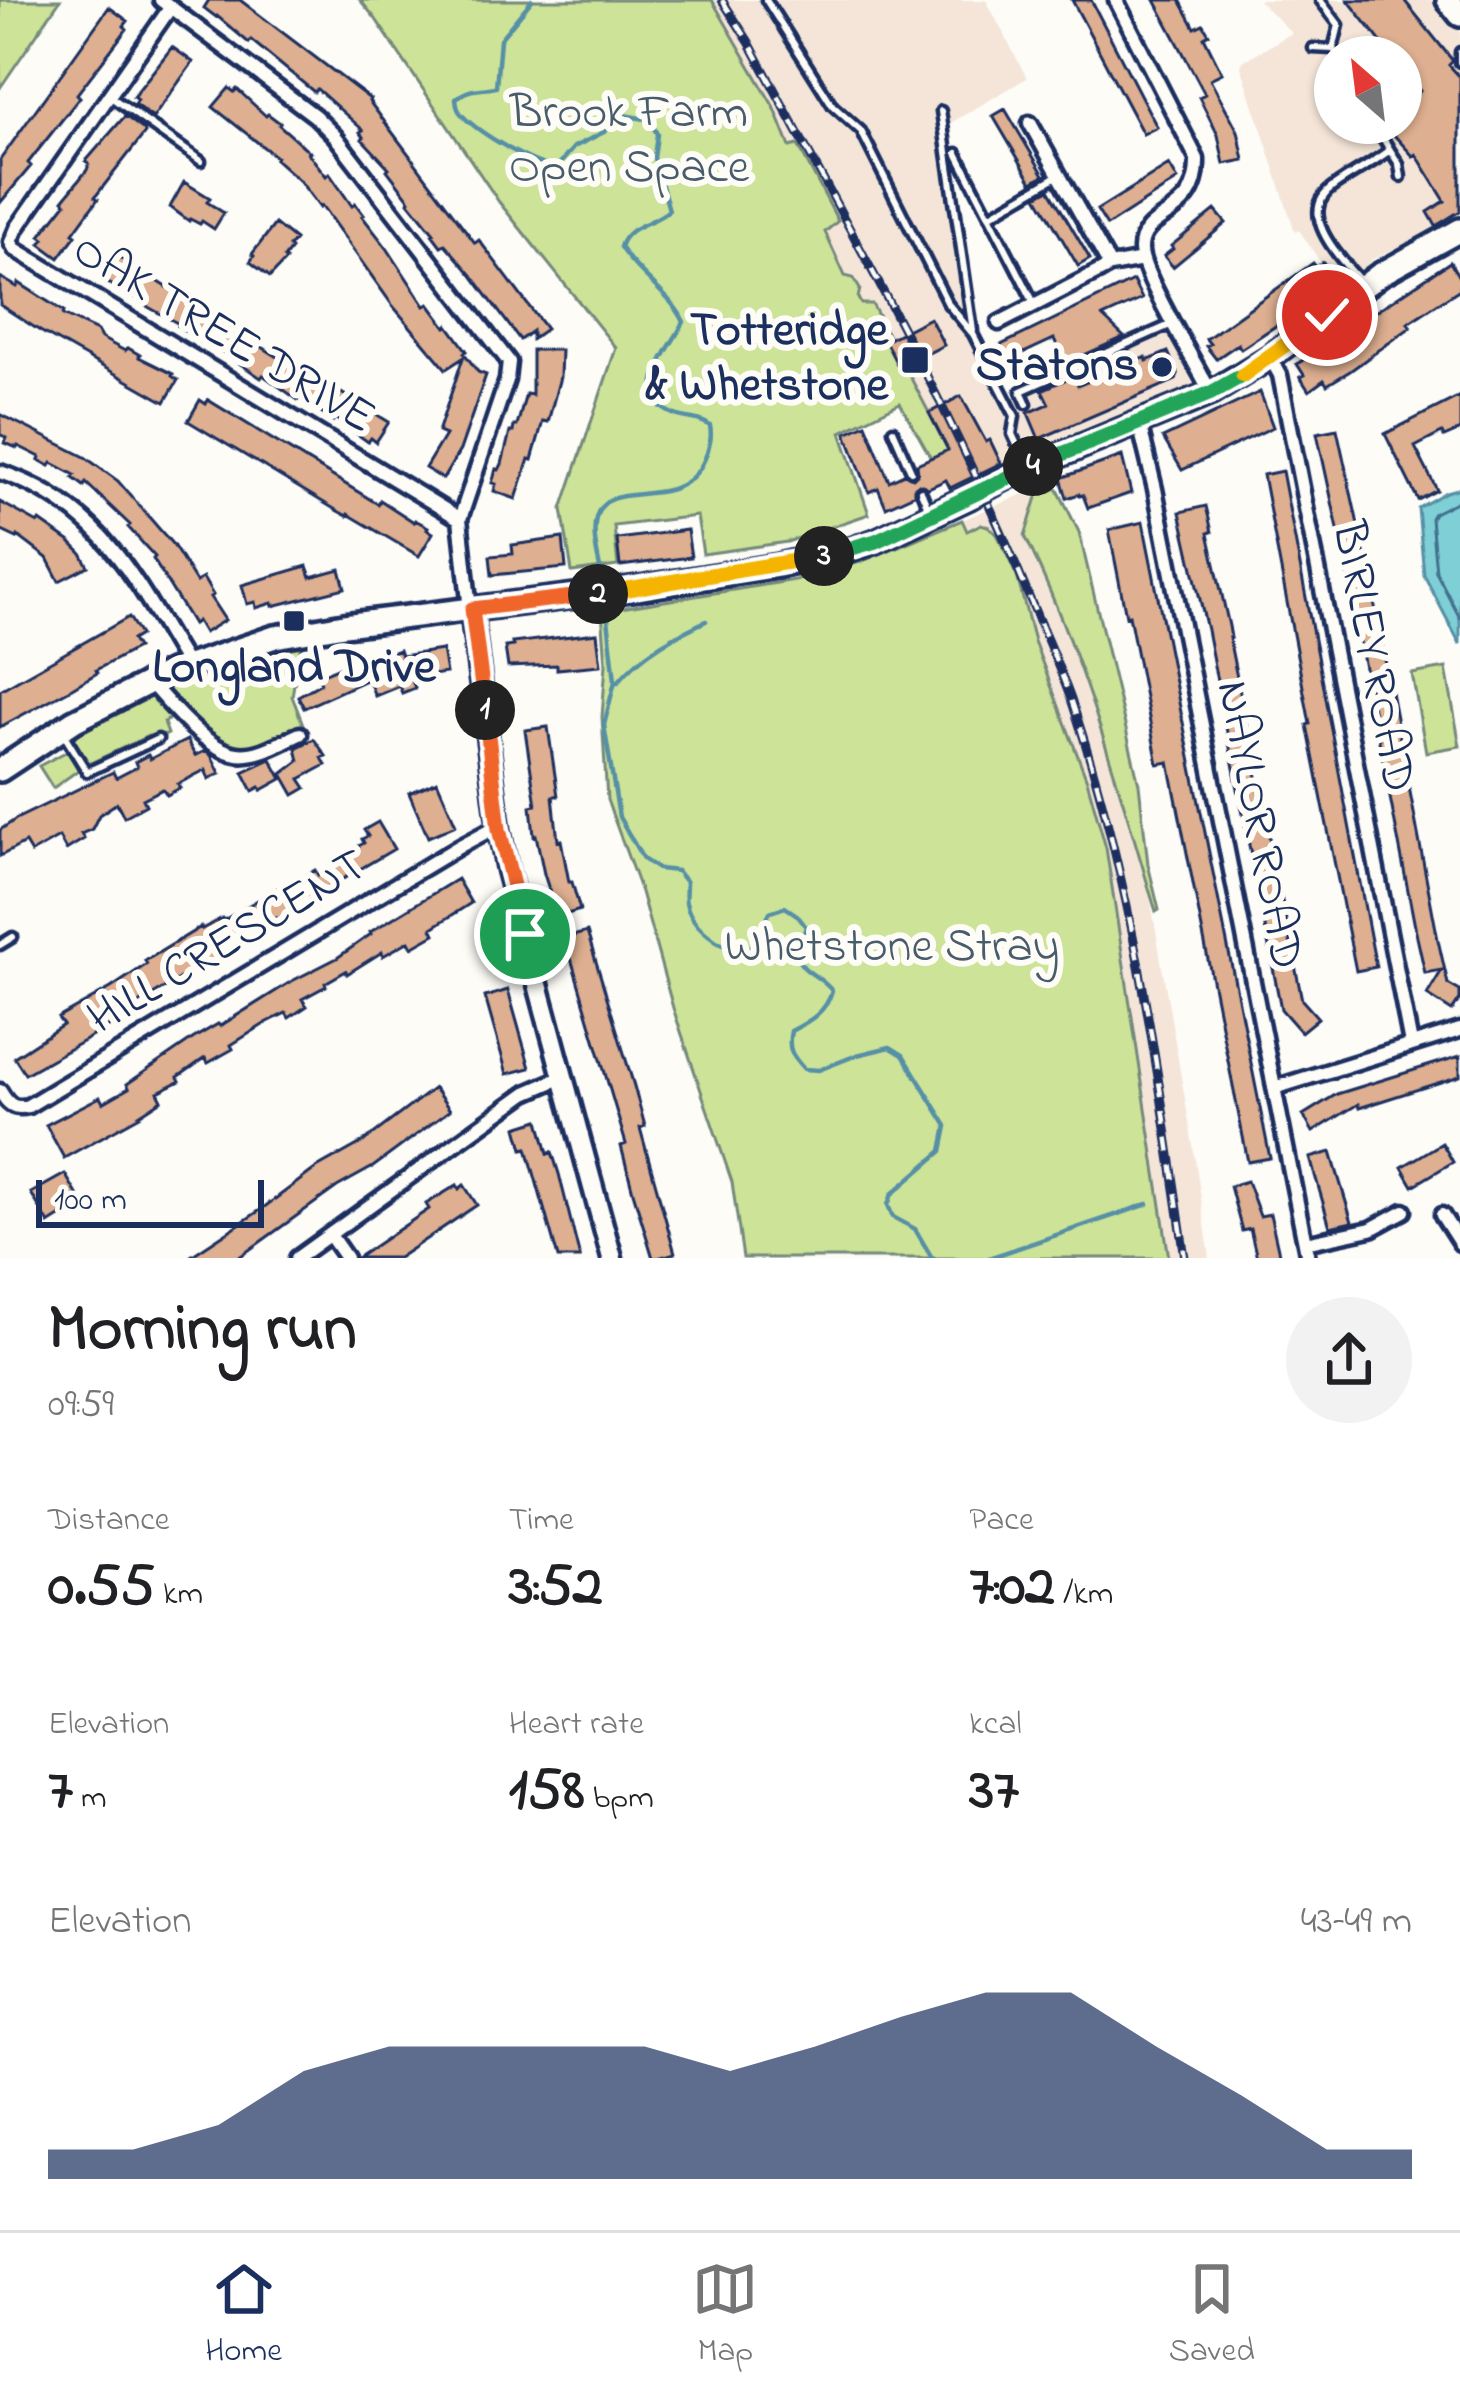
<!DOCTYPE html>
<html lang="en">
<head>
<meta charset="utf-8">
<style>
  body { margin:0; font-family:"Indie Flower",sans-serif; background:#f2f2f2; color:#202124; height:100vh; display:flex; flex-direction:column; font-size:45px; white-space:nowrap }
  * { box-sizing:border-box; margin:0 }
  p { font-size:39px; color:#757577 }
  .icon { flex:none; width:66px; height:66px; fill:none; stroke:currentColor; stroke-width:2; stroke-linecap:round; stroke-linejoin:round }
  .map { position:relative; height:1258px; overflow:hidden }
  .details { display:flex; flex-direction:column; background:#fff; flex:1 }
  .details>* { flex:none }
  .needle { width:78px; rotate:332deg }
  .controls { position:absolute; left:1314px; top:36px; display:grid; gap:24px }
  .controls a { display:grid; place-items:center; width:108px; height:108px; border-radius:50%; background:#fff; box-shadow:0 3px 9px #0004; font-size:60px }
  .scale { position:absolute; left:36px; bottom:30px; width:228px; box-sizing:border-box; padding-left:12px; border:6px solid #1b2f5e; border-top:0; font-size:33px; line-height:42px; white-space:nowrap; color:#1b2f5e; -webkit-text-stroke:9px #fdfcf7; paint-order:stroke }
  .pin { position:absolute; display:grid; place-items:center; width:102px; height:102px; color:#fff; margin:-51px; border:6px solid #fff; border-radius:50%; box-shadow:0 3px 12px #0007 }
  .km { position:absolute; width:60px; height:60px; margin:-30px; border-radius:50%; background:#222; color:#fff; font-size:33px; line-height:60px; text-align:center }
  .round { display:grid; place-items:center; flex:none; width:126px; height:126px; border-radius:63px; background:#f2f2f2 }
  .headline { display:flex; align-items:center; justify-content:space-between; height:204px; padding:0 48px }
  h1 { font-size:66px; font-weight:700; line-height:90px }
  .figures { display:grid; grid-template-columns:repeat(3,1fr); gap:18px; height:204px; padding:12px 48px }
  .figures div { display:grid; align-content:center }
  .figures b { font-size:60px; font-weight:700 }
  .figures small { font-size:33px; font-weight:400 }
  .figures p { font-size:33px }
  .chart { height:336px; padding:24px 48px }
  .chart p { display:flex; justify-content:space-between }
  .chart svg { width:100%; height:216px; margin-top:12px; fill:#1b2f5e; opacity:.7 }
  .dock { display:flex; justify-content:space-around; align-items:center; height:168px; border-top:3px solid #e0e0e0; background:#fff; font-size:33px; color:#757577 }
  .dock a { display:grid; justify-items:center; gap:6px }
  .dock .on { color:#1b2f5e }
  .map>svg:first-child { display:block }
  .built { fill:#f4e5d8; fill-rule:evenodd }
  .green { fill:#cde398; stroke:#74897b; stroke-width:3 }
  .water { fill:#7fd0d6; stroke:#5790a6; stroke-width:3 }
  .lines { fill:none; stroke-linecap:round; stroke-linejoin:round }
  .shore { stroke:#436f8e; stroke-width:3 }
  .stream { stroke:#5790a6; stroke-width:4.5 }
  .building { fill:#deaf90; stroke:#1b2f5e; stroke-width:3 }
  .lane-casing { stroke:#1b2f5e; stroke-width:15 }
  .street-casing { stroke:#1b2f5e; stroke-width:21 }
  .secondary-casing { stroke:#1b2f5e; stroke-width:27 }
  .primary-casing { stroke:#1b2f5e; stroke-width:30 }
  .lane { stroke:#fdfcf7; stroke-width:6 }
  .street { stroke:#fdfcf7; stroke-width:12 }
  .secondary { stroke:#fdfcf7; stroke-width:18 }
  .primary { stroke:#fdfcf7; stroke-width:21 }
  .rail-casing { stroke:#1b2f5e; stroke-width:9 }
  .rail { stroke:#fdfcf7; stroke-width:4.5; stroke-dasharray:14; stroke-linecap:butt }
  .primary-bridge-casing { stroke:#1b2f5e; stroke-width:30; stroke-linecap:butt }
  .primary-bridge { stroke:#fdfcf7; stroke-width:21 }
  .split-1-casing { stroke:#fff; stroke-width:24 }
  .split-2-casing { stroke:#fff; stroke-width:24 }
  .split-3-casing { stroke:#fff; stroke-width:24 }
  .split-4-casing { stroke:#fff; stroke-width:24 }
  .split-5-casing { stroke:#fff; stroke-width:24 }
  .split-6-casing { stroke:#fff; stroke-width:24 }
  .split-1 { stroke:#f0652b; stroke-width:15 }
  .split-2 { stroke:#f0652b; stroke-width:15 }
  .split-3 { stroke:#f5b400; stroke-width:15 }
  .split-4 { stroke:#22a559; stroke-width:15 }
  .split-5 { stroke:#22a559; stroke-width:15 }
  .split-6 { stroke:#f5b400; stroke-width:15 }
  .poi-dot { fill:#1b2f5e; stroke:#fdfcf7; stroke-width:4.5 }
  .labels { text-anchor:middle; dominant-baseline:central; stroke-width:12; stroke-linejoin:round; paint-order:stroke }
  .park-label { font-size:48px; fill:#485c6c; stroke:#fdfcf7 }
  .poi-label { font-size:48px; font-weight:bold; fill:#1b2f5e; stroke:#fdfcf7; text-anchor:end }
  .street-label { font-size:48px; fill:#1b2f5e; stroke:#fdfcf7 }
</style>
</head>
<body>
<div class="map">
<svg width="1460" height="1258" viewBox="0 0 1460 1258">
  <rect width="100%" height="100%" fill="#fdfcf7"/>
  <filter id="ink" filterUnits="userSpaceOnUse"><feTurbulence type="fractalNoise" baseFrequency=".00833" numOctaves="2"/><feDisplacementMap in="SourceGraphic" scale="24" xChannelSelector="R" yChannelSelector="G"/><feConvolveMatrix kernelMatrix="1 2 1 2 8 2 1 2 1" color-interpolation-filters="sRGB"/></filter>
  <g filter="url(#ink)">
    <path class="built" d="M706,0H986L1027,78L947,125L970,313L1012,397L1165,330L1211,393L1007,477L950,489L922,443Z
      M1258,0H1460V218L1373,259L1339,290L1299,230L1295,232L1241,66L1243,61L1292,33ZM1335,57H1401V123H1335Z
      M1050,483L1076,539L1148,885L1193,1146L1210,1258H1169L1133,1036L1125,959L1110,884L962,520Z"/>
    <path class="green" d="M0,0H60L0,88Z
      M360,0H712L775,109L790,147L798,145L838,221L825,232L845,276L853,278L860,289L858,298L861,304H872L956,464L939,472L900,403L841,432L869,514L787,542L703,554L697,516L614,526L618,566L572,572L562,509L616,348L499,202L375,18Z
      M1057,488L1079,532L1139,784L1148,864L1159,910L1156,912C1118,785 1083,656 1025,536L1038,494L1042,491L1044,494Z
      M962,520L967,531L981,524L988,526L998,536L1017,576L1034,641L1087,780L1106,848L1169,1258H743L732,1182L673,1008L641,892L607,800L602,717L606,664L602,611L795,580L860,562Z
      M301,644L292,696L304,727L253,748L235,747L172,716L164,723L168,734L160,738L148,736L84,766L53,788L39,766L75,747L73,737C114,713 156,688 199,670C232,657 267,651 301,644Z
      M1446,668L1460,746L1426,752L1412,674Z"/>
    <path class="water" d="M1460,488V644L1424,575L1418,508L1446,492Z"/>
    <g class="lines">
      <path class="shore" d="M1460,500L1434,513L1431,518L1436,572L1460,618"/>
      <path class="stream" d="M532,0L500,39L496,87C477,91 475,86 456,98C457,106 457,110 463,116C478,132 536,168 557,167L574,147L606,131L610,119L619,114L650,120L657,134L654,158L669,210C653,225 627,224 620,247C638,276 672,295 684,322C670,349 629,396 673,414C686,420 699,417 710,426C712,437 710,443 707,453C684,520 608,472 596,518C591,537 600,564 603,583
        M606,601L615,681L604,725L619,817L643,859L658,869L677,871L686,882C686,884 685,901 686,902C690,926 720,947 742,952L751,947L770,912L785,907L797,915L806,927L796,956C803,973 821,976 832,991C826,1012 810,1021 791,1031C787,1049 792,1056 804,1069L819,1070L857,1055L890,1047L903,1055L947,1126L942,1151L892,1194L888,1205L893,1217L915,1229L932,1258
        M618,682C642,652 673,637 706,621
        M989,1258L1148,1204"/>
    </g>
    <path class="building" d="M209,0H240L370,99L369,101L475,243L479,240L546,329L532,339V331L520,340L471,274L445,244L441,246L432,234L434,233L409,202L410,200L387,170L389,168L362,139L364,137L360,132L363,130L317,89L314,92L251,40L249,43L217,16L216,17L204,8Z
      M1072,0H1091L1157,127L1143,134Z
      M1155,0H1180L1195,28L1203,24L1209,34L1204,37L1222,73L1210,79L1238,131L1244,160L1224,164L1218,135L1199,97L1205,94Z
      M1348,0H1404L1453,61L1449,65L1460,77V211L1436,226L1428,212L1445,201L1416,154L1413,156L1383,123H1401V109L1406,108L1420,91L1401,67V57H1365L1381,42Z
      M109,7L128,21L124,26L127,29L77,94L80,97L28,163L31,166L0,203V160Z
      M172,47L193,62L153,118L134,104L137,100L133,97Z
      M229,88L234,92L237,89L266,116L268,114L280,123L279,125L310,152L308,153L326,176L329,173L352,206L355,203L364,215L362,216L387,248L425,306L429,304L446,327L448,325L467,351L464,353L478,372L486,375L460,450L443,479L425,468L445,435L438,432L463,358L446,369L393,306L322,206L320,208L300,181L275,159L276,157L213,107Z
      M1005,109L1044,175L1032,182L993,116Z
      M125,116L144,130L145,133L95,197L98,199L73,233L76,235L59,258L40,244L44,239L40,236L66,203L63,200L87,170L89,164L86,161Z
      M1169,165L1178,180L1107,226L1097,210Z
      M184,182L210,198L207,202L224,213L214,229L202,221L200,224L190,219L189,221L170,207Z
      M1049,189L1090,259L1078,266L1037,196Z
      M1215,210L1226,223L1173,267L1164,256L1173,249L1171,246Z
      M275,224L295,240L289,247L291,249L284,258L286,260L270,277L250,262L254,256L252,254Z
      M116,255L294,367L295,365L389,422L376,442L371,438L368,442L335,418L333,421L321,413L322,411L300,397L298,400L263,375L261,378L192,331L190,334L178,326L179,324L141,303L143,301L106,282L107,281L101,277Z
      M1323,262L1336,281L1317,294L1319,297L1241,349L1238,344L1216,359L1206,346L1210,344L1206,339L1313,263L1316,267Z
      M1450,262L1460,279V289L1408,323L1411,327L1350,371L1327,385L1324,380L1309,391L1300,377L1304,375L1297,364Z
      M0,277L17,287L19,283L64,312L63,315L97,331L101,338L125,351L128,348L140,355L139,357L173,374L172,376L178,380L165,402L40,331L0,305Z
      M1133,281L1142,299L1103,317L1124,337L1066,363L1054,339L1004,362L997,347Z
      M930,318L944,345L899,368L885,341Z
      M532,350H561L560,377L548,422L543,421L532,460L529,459L516,499L494,491L496,484L492,483L496,469L499,470L502,464L510,432H513L514,426H517L526,394L532,395Z
      M1168,352L1178,374L1176,380L1039,439L1028,413L1049,404L1042,390L1097,366L1077,386L1146,357L1147,361Z
      M1260,392L1273,427L1182,470L1163,438Z
      M961,396L986,442L990,440L1001,463L950,488L946,480L928,488L919,484L914,488V494L886,507L878,488L869,492L846,433L866,424L889,481L904,474L913,478L918,473L917,464L948,450L929,413Z
      M1460,396V430L1444,437L1442,433L1415,447L1437,490L1418,500L1385,434Z
      M200,400L206,404L208,400L378,504L380,500L414,522L415,520L428,527L427,529L433,533L419,556L348,514L347,516L336,510L188,421Z
      M0,414L85,457L118,481L173,545L196,582L203,578L213,595L210,597L225,620L204,633L197,621L193,624L153,559L155,557L128,527L130,525L86,483L84,486L73,478L75,475L52,463L50,466L39,460L40,457L18,446L17,448L5,443L7,438L0,434Z
      M1337,429L1368,570L1438,940L1448,984L1460,991V999L1452,1011L1427,995L1442,970L1425,973L1417,937L1339,534L1317,433Z
      M1122,456L1131,493L1088,508L1083,495L1080,496L1079,494L1067,498L1061,478Z
      M1282,471L1376,967L1356,971L1307,725L1310,724L1263,475Z
      M0,502L38,523L40,521L70,542L81,553L88,566L59,581L47,558L18,536L17,538L0,530Z
      M1206,506L1212,532L1208,533L1229,626L1231,638H1229L1302,1000L1318,1018L1301,1032L1281,1009L1207,630L1180,512Z
      M1143,522L1270,1158L1248,1162L1169,762L1158,764L1129,615L1126,616L1109,530Z
      M687,530L691,557L620,566L617,539Z
      M563,538L566,568L492,575L490,556L513,554L512,545Z
      M307,566L311,577L340,569L345,588L273,606L272,603L256,608L255,602L247,604L242,585Z
      M129,617L140,635L132,640L137,648L96,670L97,673L72,688L0,727V690Z
      M597,633L601,665L557,669V665L508,667L505,647L513,646L512,643Z
      M399,650L401,656L442,650L446,673L411,678L415,688L402,693L399,686L375,696L368,679L304,708L298,696L321,683L318,676L373,653L375,659Z
      M548,727L558,796H553L558,841L561,840L569,882H572L580,910L558,917L544,874L536,835L534,836L531,806L536,805L525,730Z
      M314,739L326,756L322,758L326,765L300,779L306,788L294,795L282,774L299,761L296,748Z
      M187,740L195,756L205,751L211,755L220,773L209,779L205,770L178,784L180,788L167,795L163,789L143,799L146,805L124,817L117,803L99,815L92,829L81,834L84,839L66,850L59,837L31,853L25,843L0,856V830L16,819L113,772L116,778L137,767L135,762L148,755L150,759Z
      M271,759L282,779L262,790L260,787L253,791L243,772Z
      M437,781L456,825L428,837L409,793Z
      M378,822L394,849L326,889L328,892L308,904L277,920L276,918L237,942L239,946L193,970L110,1022L112,1025L25,1074L14,1057L63,1025L58,1018L111,988L147,964L145,961L201,927L202,929L222,918L224,920L278,888L279,891L315,870L318,875L346,858L344,854L364,843L362,839L368,836L364,830Z
      M457,879L471,903L432,928L435,934L412,947L409,941L383,956L382,952L347,974L346,971L325,983L326,986L302,999L307,1006L289,1018L286,1013L266,1023L231,1045L233,1049L208,1063L205,1058L178,1077L180,1081L158,1092L162,1100L139,1115L140,1116L64,1158L46,1125L100,1097L103,1103L129,1088L127,1084L194,1038L218,1024L220,1026L292,981L337,958L371,934L370,932Z
      M587,932L634,1086L645,1126L640,1128L675,1253L658,1258H653L633,1192L621,1146L626,1144L565,938Z
      M508,990L530,1068L507,1074L485,997Z
      M1460,1056V1076L1359,1108L1358,1104L1313,1132L1303,1115L1337,1094Z
      M434,1088L450,1110L373,1167L337,1187L238,1258H188L259,1211L315,1169L363,1142Z
      M539,1120L548,1154L552,1152L559,1174L580,1258H558L527,1148L523,1149L517,1127Z
      M1442,1143L1453,1162L1413,1186L1402,1167Z
      M1331,1152L1352,1222L1330,1227L1310,1158Z
      M65,1174L78,1196L64,1204L68,1212L49,1224L31,1193Z
      M1247,1181L1260,1216L1270,1214L1280,1258H1257L1250,1229L1242,1231L1230,1186Z
      M457,1185L459,1189L464,1185L477,1205L398,1258H357L429,1209L426,1204Z"/>
    <g class="lines">
      <g class="lane-casing">
        <path id="lane" d="M766,0L833,106L861,131L948,304L973,334L1015,416L1012,434L1026,464
          M1320,0L1339,25L1333,49
          M1313,48L1333,49L1340,57
          M1460,52V62
          M111,97L201,161
          M1401,97V102
          M941,111L973,331
          M1390,150L1399,164L1401,177
          M957,153L1033,301
          M989,216L1059,175
          M1362,283C1341,259 1295,214 1333,187C1351,174 1372,164 1390,150L1374,123
          M1027,404L1021,391L1170,325
          M893,430L911,471
          M921,491L930,512
          M63,733L87,772L158,739
          M0,945L13,937"/>
      </g>
      <g class="street-casing">
        <path id="street" d="M161,0L315,116L335,136L509,362L507,380L460,519L470,610
          M1116,0L1197,159C1199,221 1141,210 1141,249C1140,272 1198,367 1211,393
          M170,8L17,228L11,242L15,249L460,519
          M1030,123L1110,266
          M999,323L1110,266L1143,260
          M1270,357L1280,375L1411,1044
          M1139,423L1155,489L1308,1258
          M0,472C102,506 135,580 187,665
          M150,682C169,704 207,750 237,754C258,757 281,742 300,734
          M1274,1088L1460,1030
          M0,1091C7,1103 13,1110 28,1106L460,846L488,831L499,829
          M1442,1215L1460,1243
          M330,1235L346,1258
          M1305,1243L1371,1229L1404,1211
          M297,1258L526,1093L563,1077"/>
      </g>
      <g class="secondary-casing">
        <path id="secondary" d="M471,609L499,829L507,870L612,1258"/>
      </g>
      <g class="primary-casing">
        <path id="primary" d="M1448,0L1460,15
          M1007,477L1211,393L1270,357L1379,275L1460,230
          M0,770L74,721L168,673L275,637L344,625L639,588L778,566L851,550L876,541L967,498"/>
      </g>
      <use href="#lane" class="lane"/>
      <use href="#street" class="street"/>
      <use href="#secondary" class="secondary"/>
      <use href="#primary" class="primary"/>
      <g class="rail-casing">
        <path id="rail" d="M722,0L749,42C848,227 953,410 1032,604C1046,637 1061,671 1073,705C1133,885 1158,1071 1185,1258"/>
      </g>
      <use href="#rail" class="rail"/>
      <g class="primary-bridge-casing">
        <path id="primary-bridge" d="M967,498L1007,477"/>
      </g>
      <use href="#primary-bridge" class="primary-bridge"/>
    </g>
  </g>
  <g class="lines" filter="url(#ink)">
    <g class="split-1-casing">
      <path id="split-1" d="M485,710L499,829L525,934"/>
    </g>
    <g class="split-2-casing">
      <path id="split-2" d="M485,710L472,609L598,594"/>
    </g>
    <g class="split-3-casing">
      <path id="split-3" d="M598,594L824,556"/>
    </g>
    <g class="split-4-casing">
      <path id="split-4" d="M824,556L876,541L1033,466"/>
    </g>
    <g class="split-5-casing">
      <path id="split-5" d="M1033,466L1211,393L1243,375"/>
    </g>
    <g class="split-6-casing">
      <path id="split-6" d="M1243,375L1327,315"/>
    </g>
    <use href="#split-1" class="split-1"/>
    <use href="#split-2" class="split-2"/>
    <use href="#split-3" class="split-3"/>
    <use href="#split-4" class="split-4"/>
    <use href="#split-5" class="split-5"/>
    <use href="#split-6" class="split-6"/>
  </g>
  <g class="poi-dot">
    <rect x="900" y="345" width="30" height="30" rx="6"/>
    <circle cx="1162" cy="367" r="12"/>
    <rect x="282" y="609" width="24" height="24" rx="6"/>
  </g>
  <g class="labels">
    <g class="park-label">
      <text x="629" y="114">Brook Farm<tspan x="629" dy="55">Open Space</tspan></text>
      <text x="892" y="948">Whetstone Stray</text>
    </g>
    <g class="poi-label">
      <text x="888" y="332">Totteridge<tspan x="888" dy="55">&amp; Whetstone</tspan></text>
      <text x="1138" y="367">Statons</text>
      <text x="294" y="669" text-anchor="middle">Longland Drive</text>
    </g>
    <g class="street-label">
      <text transform="translate(223 335) rotate(31)">OAK TREE DRIVE</text>
      <text transform="translate(1372 657) rotate(79)">BIRLEY ROAD</text>
      <text transform="translate(1258 825) rotate(79)">NAYLOR ROAD</text>
      <text transform="translate(228 943) rotate(-31)">HILL CRESCENT</text>
    </g>
  </g>
</svg>
<div class="controls">
<a><svg class="needle" viewBox="-14 -14 28 28"><path d="M0-13l5 13h-10z" fill="#e53935"/><path d="M0 13l5-13h-10z" fill="#757577"/></svg></a>
</div>
<div class="scale">100 m</div>
<div class="pin" style="left:525px;top:934px;background:#1e9e55"><svg class="icon" aria-label="arrive" viewBox="0 0 24 24"><path d="M6 21V4h12l-3 4 3 4H6"/></svg></div>
<div class="pin" style="left:1327px;top:315px;background:#d93025"><svg class="icon" aria-label="check" viewBox="0 0 24 24"><path d="M5 12l5 5 9-10"/></svg></div>
<b class="km" style="left:485px;top:710px">1</b>
<b class="km" style="left:598px;top:594px">2</b>
<b class="km" style="left:824px;top:556px">3</b>
<b class="km" style="left:1033px;top:466px">4</b>
</div>
<section class="details">
<div class="headline"><div><h1>Morning run</h1><p>09:59</p></div><a class="round"><svg class="icon" aria-label="share" viewBox="0 0 24 24"><path d="M12 15V3M7 8l5-5 5 5M5 13v7h14v-7"/></svg></a></div>
<div class="figures">
<div><p>Distance</p><b>0.55<small> km</small></b></div>
<div><p>Time</p><b>3:52</b></div>
<div><p>Pace</p><b>7:02<small> /km</small></b></div>
</div>
<div class="figures">
<div><p>Elevation</p><b>7<small> m</small></b></div>
<div><p>Heart rate</p><b>158<small> bpm</small></b></div>
<div><p>kcal</p><b>37</b></div>
</div>
<div class="chart"><p><span>Elevation</span>43–49 m</p>
<svg viewBox="0 0 160 44" preserveAspectRatio="none"><path d="M0 44V38L10 38L20 33L30 22L40 17L50 17L60 17L70 17L80 22L90 17L100 11L110 6L120 6L130 17L140 27L150 38L160 38V44z"/></svg>
</div>
</section>
<nav class="dock">
<a class="on"><svg class="icon" aria-label="home" viewBox="0 0 24 24"><path d="M3 11l9-7 9 7M6 9v11h12V9"/></svg>Home</a>
<a><svg class="icon" aria-label="map" viewBox="0 0 24 24"><path d="M3 6l6-2 6 2 6-2v14l-6 2-6-2-6 2zM9 4v14M15 6v14"/></svg>Map</a>
<a><svg class="icon" aria-label="saved" viewBox="0 0 24 24"><path d="M7 4h10v16l-5-4-5 4z"/></svg>Saved</a>
</nav>
</body>
</html>
